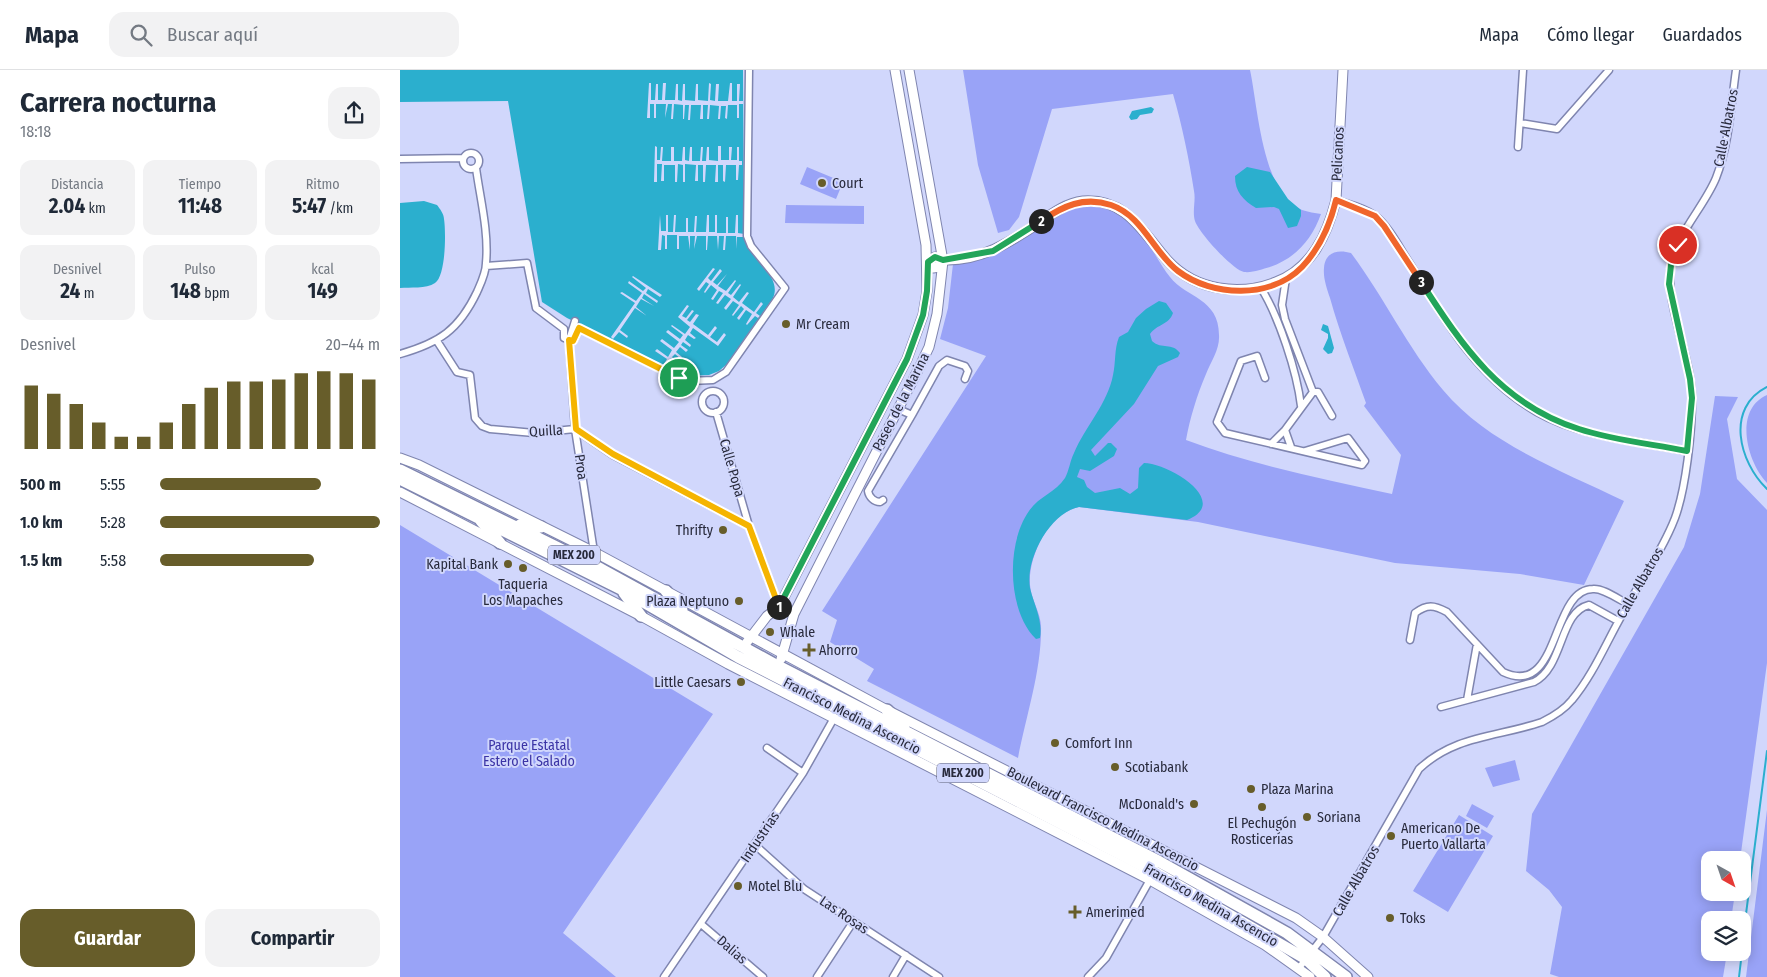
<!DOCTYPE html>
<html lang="es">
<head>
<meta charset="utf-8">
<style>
  body { margin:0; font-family:"Fira Sans Condensed",sans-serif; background:#f2f2f3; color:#1f2937; height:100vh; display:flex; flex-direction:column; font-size:19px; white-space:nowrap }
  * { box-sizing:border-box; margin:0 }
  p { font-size:16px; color:#747a83 }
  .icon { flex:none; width:28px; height:28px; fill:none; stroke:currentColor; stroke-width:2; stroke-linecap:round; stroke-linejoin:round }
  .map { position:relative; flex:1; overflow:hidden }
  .panel { display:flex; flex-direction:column; background:#fff; width:400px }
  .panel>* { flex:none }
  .needle { width:32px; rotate:140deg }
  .buttons { position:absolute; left:1301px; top:781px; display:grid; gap:10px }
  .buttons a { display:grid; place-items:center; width:50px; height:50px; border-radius:10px; background:#fff; box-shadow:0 2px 12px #0003; font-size:25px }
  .pin { position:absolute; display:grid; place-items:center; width:42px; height:42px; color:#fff; margin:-21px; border:2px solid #fff; border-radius:50%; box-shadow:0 1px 5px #0007 }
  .km { position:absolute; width:25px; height:25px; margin:-12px; border-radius:50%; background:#222; color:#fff; font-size:14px; line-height:25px; text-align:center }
  .round { display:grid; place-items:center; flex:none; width:52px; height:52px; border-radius:15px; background:#f2f2f3 }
  .headline { display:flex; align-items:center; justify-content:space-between; height:85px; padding:0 20px }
  h1 { font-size:28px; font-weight:700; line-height:38px }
  .metrics { display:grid; grid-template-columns:repeat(3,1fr); gap:8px; height:85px; padding:5px 20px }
  .metrics div { display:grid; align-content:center; border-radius:12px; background:#f2f2f3; text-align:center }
  .metrics b { font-size:21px; font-weight:700 }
  .metrics small { font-size:14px; font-weight:400 }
  .metrics p { font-size:14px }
  .chart { height:140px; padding:10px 20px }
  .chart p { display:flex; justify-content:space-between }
  .chart svg { width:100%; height:90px; margin-top:5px; stroke:#675d2a; stroke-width:6 }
  .primary-button { display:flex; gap:10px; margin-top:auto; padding:10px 20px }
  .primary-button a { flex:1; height:58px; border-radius:15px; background:#675d2a; color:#fff; font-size:20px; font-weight:700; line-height:58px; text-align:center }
  .primary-button a+a { background:#f2f2f3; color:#1f2937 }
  ul { padding:0 20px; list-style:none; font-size:16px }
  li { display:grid; grid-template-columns:80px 60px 1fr; align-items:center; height:38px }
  li i { height:12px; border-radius:6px; background:#675d2a }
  header { display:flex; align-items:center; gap:30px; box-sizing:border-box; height:70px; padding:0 25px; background:#fff; border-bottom:1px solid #e0e1e3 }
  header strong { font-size:24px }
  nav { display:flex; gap:28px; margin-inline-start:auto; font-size:18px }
  .search { width:350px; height:45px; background:#f2f2f3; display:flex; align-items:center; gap:12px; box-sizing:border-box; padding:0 18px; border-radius:15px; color:#747a83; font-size:19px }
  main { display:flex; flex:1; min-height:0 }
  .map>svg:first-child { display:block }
  .green { fill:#99a3f7 }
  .water { fill:#2bafce }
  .pier { fill:#d1d7fc }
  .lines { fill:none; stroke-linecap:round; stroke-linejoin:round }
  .stream { stroke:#2bafce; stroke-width:2 }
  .street-casing { stroke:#7f85af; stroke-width:9 }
  .secondary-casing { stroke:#7f85af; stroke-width:11 }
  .highway-casing { stroke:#7f85af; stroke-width:14 }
  .street { stroke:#fff; stroke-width:6 }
  .secondary { stroke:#fff; stroke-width:9 }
  .highway { stroke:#fff; stroke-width:11 }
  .split-1-casing { stroke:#fff; stroke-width:10 }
  .split-2-casing { stroke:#fff; stroke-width:10 }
  .split-3-casing { stroke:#fff; stroke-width:10 }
  .split-4-casing { stroke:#fff; stroke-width:10 }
  .split-1 { stroke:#f5b400; stroke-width:6 }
  .split-2 { stroke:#22a559; stroke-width:6 }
  .split-3 { stroke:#f0652b; stroke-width:6 }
  .split-4 { stroke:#22a559; stroke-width:6 }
  .poi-dot { fill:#675d2a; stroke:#d1d7fc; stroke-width:2 }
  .labels { text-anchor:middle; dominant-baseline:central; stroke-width:4; stroke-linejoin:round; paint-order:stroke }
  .shield { fill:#d1d7fc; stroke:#5b5e76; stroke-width:1 }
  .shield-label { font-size:12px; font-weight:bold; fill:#282a3c }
  .street-label { font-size:14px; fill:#282a3c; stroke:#d1d7fc }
  .poi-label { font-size:14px; fill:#282a3c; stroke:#d1d7fc; text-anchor:start }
  .park-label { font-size:14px; fill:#3b34a6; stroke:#d1d7fc }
</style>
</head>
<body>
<header>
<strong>Mapa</strong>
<div class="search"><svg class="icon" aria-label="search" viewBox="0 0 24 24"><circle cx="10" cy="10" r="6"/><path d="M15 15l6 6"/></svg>Buscar aquí</div>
<nav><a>Mapa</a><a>Cómo llegar</a><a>Guardados</a></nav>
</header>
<main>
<section class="panel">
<div class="headline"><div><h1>Carrera nocturna</h1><p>18:18</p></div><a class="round"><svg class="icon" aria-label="share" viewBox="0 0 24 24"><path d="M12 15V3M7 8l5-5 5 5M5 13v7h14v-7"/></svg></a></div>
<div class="metrics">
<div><p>Distancia</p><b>2.04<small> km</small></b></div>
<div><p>Tiempo</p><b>11:48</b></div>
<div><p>Ritmo</p><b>5:47<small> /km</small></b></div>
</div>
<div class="metrics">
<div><p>Desnivel</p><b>24<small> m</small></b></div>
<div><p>Pulso</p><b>148<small> bpm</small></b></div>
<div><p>kcal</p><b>149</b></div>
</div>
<div class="chart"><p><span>Desnivel</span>20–44 m</p>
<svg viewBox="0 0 160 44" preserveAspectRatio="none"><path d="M5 44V13M15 44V17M25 44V22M35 44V31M45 44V38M55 44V38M65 44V31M75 44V22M85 44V14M95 44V11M105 44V11M115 44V10M125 44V7M135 44V6M145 44V7M155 44V10"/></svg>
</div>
<ul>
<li><b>500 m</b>5:55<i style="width:73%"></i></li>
<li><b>1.0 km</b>5:28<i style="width:100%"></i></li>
<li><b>1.5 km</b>5:58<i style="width:70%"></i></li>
</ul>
<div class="primary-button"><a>Guardar</a><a>Compartir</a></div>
</section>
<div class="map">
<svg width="1367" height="907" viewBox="0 0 1367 907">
  <rect width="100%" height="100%" fill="#d1d7fc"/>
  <path class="green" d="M563,0H850C858,37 862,124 902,140C908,142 915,143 921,144C912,169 896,188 870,197C862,199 853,203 844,202C833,200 799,163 795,151C792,141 796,131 794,121C789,89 782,55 773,24L652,39L619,147L609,160L598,163L578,95Z
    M407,97L443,112L436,129L400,114Z
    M682,134C696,135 711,134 723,142C742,155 755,189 770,207C786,228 819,228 819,265C820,279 811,291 806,304C797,325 790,348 786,370C852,395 923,409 992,424L1001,385L964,336L966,333C954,299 940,264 930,228C927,219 923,208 924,198C925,182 938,179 951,183C984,227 1007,277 1043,320C1088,374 1161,400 1224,431L1184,515L1120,504L995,493L798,452L679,437C649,443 628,486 630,515C631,530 642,544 641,560C641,602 626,646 618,688L467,611L474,599L430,572L437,550L422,541L586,286L540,269L548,238L553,194C598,179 636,148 682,134Z
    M386,135L464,136V154L385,153Z
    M1367,325V413C1347,392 1333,340 1367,325Z
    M1315,326L1338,327L1327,349L1337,409L1367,440V593L1340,790H1310V822L1335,823L1331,850H1310V882L1327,883L1323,907H1159L1150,904L1162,837L1149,820L1126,801L1132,744L1284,477L1300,424Z
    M0,455L313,644L163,863L216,907H0Z
    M1115,690L1120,710L1093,717L1085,698Z
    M1072,734L1094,746L1087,758L1066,746Z
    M1367,740V907H1346Z
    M1059,745L1093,766L1048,842L1013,821Z"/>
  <path class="water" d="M0,0H343L344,167C349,188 383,206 373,228L327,294L319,301L309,305L286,306L167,248L142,232L108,31L0,32Z
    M751,37L754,39L752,43L740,45L737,49L731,50L729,47L732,41Z
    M847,97L870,102L888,129L901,140V146L897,156L888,158L879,139L874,137L856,138C843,130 835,122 835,106Z
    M24,131L37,135C40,139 44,144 44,149C46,161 46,206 35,213C26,219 10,217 0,218V133Z
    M759,231L766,233L773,243C769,255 757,254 750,264L752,271C762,280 772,272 780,283L778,287L758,296L734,334L691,380L695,386L708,373H711L717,379L714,386L690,401L680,399L677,407L684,410L687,417L695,423L720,418L730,424L738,418L739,398L744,393C769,393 832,432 787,450L679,437C650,443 625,489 630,518C634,535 643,550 640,568L636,569C607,541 606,473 629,441C638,427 656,422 665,408C669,401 670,391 674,383C685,357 708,333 713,305C716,292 714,280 719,267L728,262L736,248L746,239Z
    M923,254L928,256L934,278L932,283L928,284L923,279L928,268V264L921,260Z"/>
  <path class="pier" d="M249,13H251V30H255L256,14H258V30H262L263,13H266L265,30H275L276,14H278V30L282,31L283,14H285V30L295,31L296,14H298V30L308,31L309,13L311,14L310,30L315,31L316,14H319L318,31H328L330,13H332V31H337V14H340L339,31H343V34H339V48H337V35H328L327,49L325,48L326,36H321L320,49H318L319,36L310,35L309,49H307L308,35H303V49H300L301,35H291L290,50H288L289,35H285L284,49H283V35L274,34L273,49H271L272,34H268L265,48L266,34H256V48H254V34H250V48H247Z
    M255,76L257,77V90H260L261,77H263L262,91H271V77H274V91H282L283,77H285V90L289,91L290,77H292V91H300L301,77H303L302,91H306L307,77H309V90L318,91V76H321V90H329V77H332L331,90H337V77H339V91H342V95H339L338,110H336V95H326L325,112L323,111V95H318V112H315L316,95H306L305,112H303V95H298V111H295L296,95L285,94V112H283V95L278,94L277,112H275V95H264V111H261L262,94H257V112H254Z
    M260,145L261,161H266V145H268V162H273L274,145H276L275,162H286V148H288V162H294L295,146H297L296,162H306L307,145H309V162H315V145H317V163H326V147H328V163H335L336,145H338V163L344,164V167H337V179L336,166H326L325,180H323L324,166H319L318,180L317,166H308L307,180H306V166H297L294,179L295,166H290V180L288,166H279V179H277V165H267V179H265V166L262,165L261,180H258Z
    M313,198L315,199L308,208L311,211L320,199L322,201L313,212L317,215L327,204L318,216L326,221L335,210L336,211L328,223L331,225L340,214L341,215L333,227L339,232L347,222L349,223L342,233L354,242L361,232L363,234L356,243L360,246L358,248L355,246L347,255L346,254L352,244L346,240L339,250L337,248L344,239L341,236L333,246L332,245L339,235L333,231L326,240L324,238L331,229L325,225L318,234L316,233L323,223L319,221L313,230L311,229L317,220L311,215L305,223L304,222L309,214L306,212L299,221L297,219Z
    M233,206L262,225L260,227L248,219L246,223L258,231L257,233L244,224L242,228L254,236L241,229L236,237L247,246L235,238L220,260L228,266L227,268L219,262L213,269L211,267L235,233L220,223L222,222L236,231L242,223L228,213L229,211L243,221L246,218L232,207Z
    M287,235L289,236L282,246L286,248L292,240L294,241L287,250L290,252L296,244L299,245L293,254L308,265L315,256L317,258L310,267L317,272L324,263L326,265L318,276L293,258L290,263L296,268L294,269L288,265L285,270L291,275L290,277L283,272L281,275L288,280L286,282L280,277L276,282L282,287L281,289L275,284L272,287L277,292L271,288L266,295L264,294L267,289L255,281L257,279L268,287L272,280L260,271L262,269L274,278L279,272L266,262L268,260L280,269L283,265L271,256L272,255L285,264L290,257L278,247Z"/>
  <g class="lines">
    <path class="stream" d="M1367,317C1325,338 1339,392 1367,419
      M1342,875L1367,681
      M1339,907L1342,882"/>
    <g class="street-casing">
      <path id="street" d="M1120,53L1157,59L1209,0
        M1118,77L1123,0
        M63 91a8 8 0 1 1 16 0a8 8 0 1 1-16 0Z
        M0,89L63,88
        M936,130C948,134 963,137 974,145C990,157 1001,181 1012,197C1046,252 1079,309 1137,342C1181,367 1238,371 1287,381
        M86,196L127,193L136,238L164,259V268L173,271L179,258L279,308L289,311L313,310L326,302L385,218L351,176L347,166L349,0
        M886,208L882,235L885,249L913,322
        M861,218C879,247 897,302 901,336
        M175,251L169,270L175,359L194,482
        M37,271L57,302L70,305L75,348L82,356L90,359L134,363L175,359L213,385L349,456
        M0,284C39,273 59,260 77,222C81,213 86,203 86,193C89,162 80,128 76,98
        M865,308L857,286L841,291L817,352L825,363L962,395L965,391L948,368L905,381
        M302 332a11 11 0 1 1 22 0a11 11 0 1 1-22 0Z
        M913,322H918L932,346
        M498,339L512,345L539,296L547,290L565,296L568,301L565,309
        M316,342L349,456L379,537L394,544
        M885,360L891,377
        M871,374L885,360L913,322
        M483,430L480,432C474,432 469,427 468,421L512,345
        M1010,570L1015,543C1027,534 1034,535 1047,542L1103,602C1161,629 1150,519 1193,519C1203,518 1218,529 1228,534
        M1067,630L1077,574
        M1041,637L1134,612C1164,597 1159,542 1189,535L1218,551
        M367,678L403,703
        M355,775L404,819L539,907
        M301,854L363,907
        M899,898L923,867L1019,699C1055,665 1098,667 1142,652C1154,646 1164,640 1172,630C1193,605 1206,573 1222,545C1239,513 1262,482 1275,448C1286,418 1292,362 1292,329C1292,287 1264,233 1271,195C1277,163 1304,137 1316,108C1329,75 1331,35 1336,0
        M264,907L403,703L434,648
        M417,907L453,852
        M493,907L506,885
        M688,907L706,888L751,808"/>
    </g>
    <g class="secondary-casing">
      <path id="secondary" d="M543,191L539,197L533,198L528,192L535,187C539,187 542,190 545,190C583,191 613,170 642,151C654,142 667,133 683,131C727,128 743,163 768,191C796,221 840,226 876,212C912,198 927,165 936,130L943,0
        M0,388L19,395L194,482L487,640L896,848L923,867L968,907
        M0,422L241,546L328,594L750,810L865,875L910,907
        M347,572L367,546L379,537L507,289L523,245L527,221L526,175L495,0
        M381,589L394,544L520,296L529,277L537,244L543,191L509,0"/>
    </g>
    <g class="highway-casing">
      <path id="highway" d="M0,400L201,499L376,595L760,792L887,863L946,907
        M0,409L221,519L338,587L755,802L906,889L925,907
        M81,451L100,473
        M120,455L141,457
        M266,521L282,540
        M224,523L241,546
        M487,640L504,657"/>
    </g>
    <use href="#street" class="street"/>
    <use href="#secondary" class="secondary"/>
    <use href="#highway" class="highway"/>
  </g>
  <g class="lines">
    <g class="split-1-casing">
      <path id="split-1" d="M279,308L179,258L173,271L169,270L176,359L213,384L349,456L379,537"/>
    </g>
    <g class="split-2-casing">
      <path id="split-2" d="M379,537L507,289L523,245L527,221L528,192L535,187L543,190L593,181L641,151"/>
    </g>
    <g class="split-3-casing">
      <path id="split-3" d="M641,151C663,136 684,126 711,135C743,146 753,182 778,201C812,227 871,229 902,197C920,178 930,155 936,130L975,146L984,156L1021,212"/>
    </g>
    <g class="split-4-casing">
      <path id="split-4" d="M1021,212C1063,277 1101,334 1179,359C1212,370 1252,374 1287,381L1292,328L1290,309L1269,214L1271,195L1278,175"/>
    </g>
    <use href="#split-1" class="split-1"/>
    <use href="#split-2" class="split-2"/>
    <use href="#split-3" class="split-3"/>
    <use href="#split-4" class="split-4"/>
  </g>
  <g class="poi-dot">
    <circle cx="422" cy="113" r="5"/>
    <circle cx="386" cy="254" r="5"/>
    <circle cx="323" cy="460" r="5"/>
    <circle cx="108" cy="494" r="5"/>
    <circle cx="123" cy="498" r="5"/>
    <circle cx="339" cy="531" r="5"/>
    <circle cx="370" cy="562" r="5"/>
    <path d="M406.5 572.5h5v5h5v5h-5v5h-5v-5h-5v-5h5z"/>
    <circle cx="341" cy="612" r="5"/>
    <circle cx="655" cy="673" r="5"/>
    <circle cx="715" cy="697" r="5"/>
    <circle cx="851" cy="719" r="5"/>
    <circle cx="794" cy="734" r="5"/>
    <circle cx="862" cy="737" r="5"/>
    <circle cx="907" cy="747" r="5"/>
    <circle cx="991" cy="766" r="5"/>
    <circle cx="338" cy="816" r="5"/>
    <path d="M672.5 834.5h5v5h5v5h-5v5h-5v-5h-5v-5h5z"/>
    <circle cx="990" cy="848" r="5"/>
  </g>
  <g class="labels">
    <g class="shield">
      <rect x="148" y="475.5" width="52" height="19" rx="4"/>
      <rect x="537" y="693.5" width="52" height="19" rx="4"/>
    </g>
    <g class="shield-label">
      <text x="174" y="485">MEX 200</text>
      <text x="563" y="703">MEX 200</text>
    </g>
    <g class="street-label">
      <text transform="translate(1326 58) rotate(-79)">Calle Albatros</text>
      <text transform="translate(938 84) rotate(-87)">Pelicanos</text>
      <text transform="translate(501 332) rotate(-63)">Paseo de la Marina</text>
      <text transform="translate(146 361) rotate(-3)">Quilla</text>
      <text transform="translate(181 397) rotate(82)">Proa</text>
      <text transform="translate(332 398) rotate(74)">Calle Popa</text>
      <text transform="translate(1240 513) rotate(-60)">Calle Albatros</text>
      <text transform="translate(452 646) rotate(27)">Francisco Medina Ascencio</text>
      <text transform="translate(703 749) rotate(27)">Boulevard Francisco Medina Ascencio</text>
      <text transform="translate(360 767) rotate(-56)">Industrias</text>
      <text transform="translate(956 811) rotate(-60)">Calle Albatros</text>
      <text transform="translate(811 835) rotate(30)">Francisco Medina Ascencio</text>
      <text transform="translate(444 845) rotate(34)">Las Rosas</text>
      <text transform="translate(332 880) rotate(41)">Dalias</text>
    </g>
    <g class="poi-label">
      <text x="432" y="113">Court</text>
      <text x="396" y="254">Mr Cream</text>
      <text x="313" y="460" text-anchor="end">Thrifty</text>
      <text x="98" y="494" text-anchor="end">Kapital Bank</text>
      <text x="123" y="514" text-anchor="middle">Taqueria<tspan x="123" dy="16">Los Mapaches</tspan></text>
      <text x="329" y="531" text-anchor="end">Plaza Neptuno</text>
      <text x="380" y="562">Whale</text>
      <text x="419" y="580">Ahorro</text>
      <text x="331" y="612" text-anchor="end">Little Caesars</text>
      <text x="665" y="673">Comfort Inn</text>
      <text x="725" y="697">Scotiabank</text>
      <text x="861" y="719">Plaza Marina</text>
      <text x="784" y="734" text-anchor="end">McDonald's</text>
      <text x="917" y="747">Soriana</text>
      <text x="862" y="753" text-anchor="middle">El Pechugón<tspan x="862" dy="16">Rosticerías</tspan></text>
      <text x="1001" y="758">Americano De<tspan x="1001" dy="16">Puerto Vallarta</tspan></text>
      <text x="348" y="816">Motel Blu</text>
      <text x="686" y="842">Amerimed</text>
      <text x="1000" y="848">Toks</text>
    </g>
    <g class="park-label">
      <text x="129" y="675">Parque Estatal<tspan x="129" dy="16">Estero el Salado</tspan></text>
    </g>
  </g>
</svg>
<div class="buttons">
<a><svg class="needle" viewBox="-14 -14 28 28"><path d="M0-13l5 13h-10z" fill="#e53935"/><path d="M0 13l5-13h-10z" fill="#747a83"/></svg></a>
<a><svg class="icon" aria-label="layers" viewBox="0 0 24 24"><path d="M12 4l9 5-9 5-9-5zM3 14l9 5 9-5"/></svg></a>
</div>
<div class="pin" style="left:279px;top:308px;background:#1e9e55"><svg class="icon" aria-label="arrive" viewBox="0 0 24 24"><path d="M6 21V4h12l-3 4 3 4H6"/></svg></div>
<div class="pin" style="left:1278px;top:175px;background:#d93025"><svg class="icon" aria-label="check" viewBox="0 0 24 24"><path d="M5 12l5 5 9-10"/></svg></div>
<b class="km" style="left:379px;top:537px">1</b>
<b class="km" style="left:641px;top:151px">2</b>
<b class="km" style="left:1021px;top:212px">3</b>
</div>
</main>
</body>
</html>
